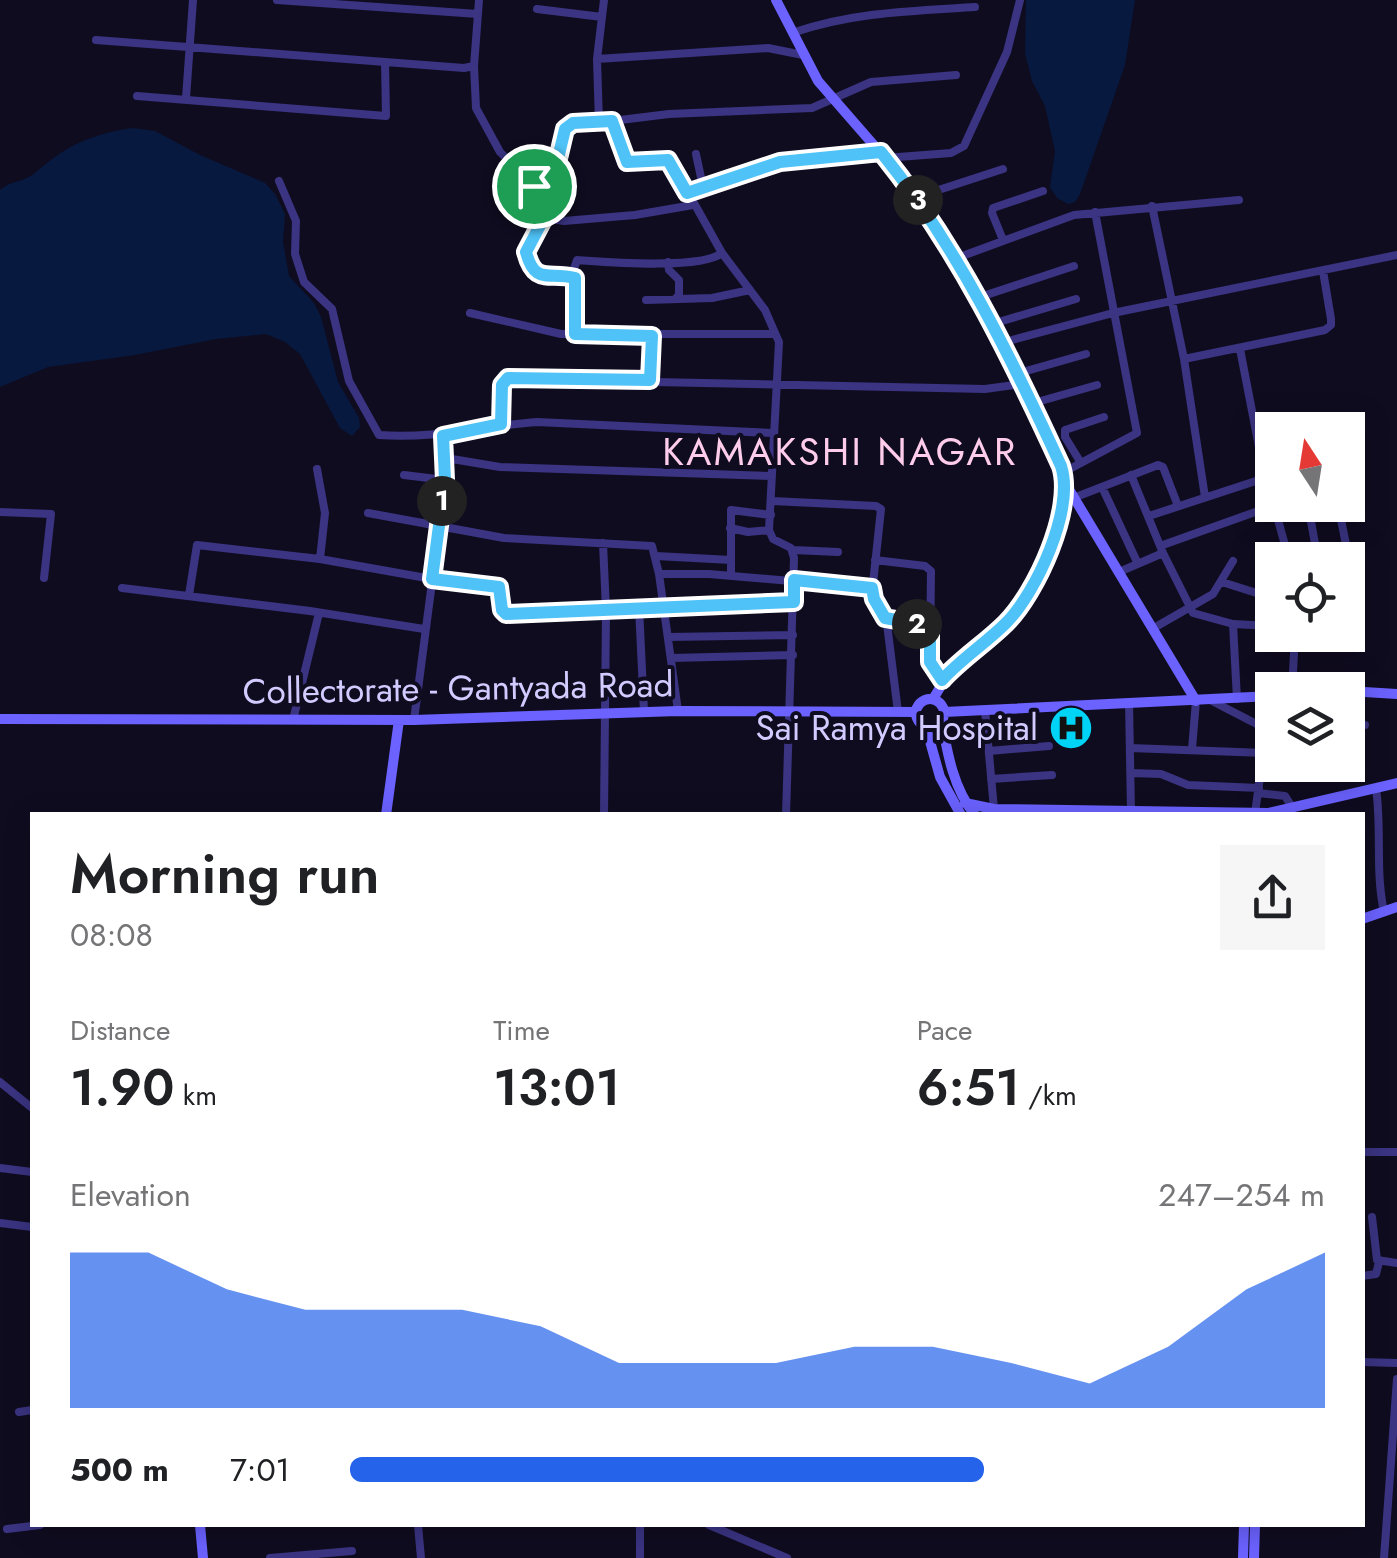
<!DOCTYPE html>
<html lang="en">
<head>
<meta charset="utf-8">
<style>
  body { margin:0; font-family:Jost,sans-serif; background:#f6f6f6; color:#202124; height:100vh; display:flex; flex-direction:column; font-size:38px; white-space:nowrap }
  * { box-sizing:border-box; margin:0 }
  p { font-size:32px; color:#757577 }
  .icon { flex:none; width:55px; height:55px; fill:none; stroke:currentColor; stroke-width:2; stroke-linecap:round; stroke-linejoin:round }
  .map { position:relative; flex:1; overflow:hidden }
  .panel { position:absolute; left:30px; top:812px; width:1335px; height:715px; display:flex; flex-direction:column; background:#fff; border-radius:0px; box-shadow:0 5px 25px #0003 }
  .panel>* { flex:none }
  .needle { width:65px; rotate:348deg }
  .buttons { position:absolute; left:1255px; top:412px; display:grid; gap:20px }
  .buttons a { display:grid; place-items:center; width:110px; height:110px; border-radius:0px; background:#fff; box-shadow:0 5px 25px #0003; font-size:50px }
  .pin { position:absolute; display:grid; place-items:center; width:85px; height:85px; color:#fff; margin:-42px; border:5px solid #fff; border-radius:50%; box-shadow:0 2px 10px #0007 }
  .km { position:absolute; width:50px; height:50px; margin:-25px; border-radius:50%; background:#222; color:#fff; font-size:28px; line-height:50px; text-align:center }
  .round { display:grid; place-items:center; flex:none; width:105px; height:105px; border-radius:0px; background:#f6f6f6 }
  .summary { display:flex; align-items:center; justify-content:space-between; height:170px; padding:0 40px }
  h1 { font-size:55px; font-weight:600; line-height:75px }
  .stats { display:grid; grid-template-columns:repeat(3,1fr); gap:15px; height:170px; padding:10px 40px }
  .stats div { display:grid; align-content:center }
  .stats b { font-size:50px; font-weight:600 }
  .stats small { font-size:28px; font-weight:400 }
  .stats p { font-size:28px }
  .chart { height:280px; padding:20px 40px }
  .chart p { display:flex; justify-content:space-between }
  .chart svg { width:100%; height:180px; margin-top:10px; fill:#2563eb; opacity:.7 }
  ul { padding:0 40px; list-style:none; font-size:32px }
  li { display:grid; grid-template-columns:160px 120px 1fr; align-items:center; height:75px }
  li i { height:25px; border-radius:12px; background:#2563eb }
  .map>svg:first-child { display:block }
  .water { fill:#07193e }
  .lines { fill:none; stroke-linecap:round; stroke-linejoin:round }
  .street { stroke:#3a3482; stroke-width:8 }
  .secondary { stroke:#6b62ff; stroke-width:10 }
  .route-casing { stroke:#fff; stroke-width:20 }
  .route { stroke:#4fc3f7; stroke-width:12 }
  .labels { text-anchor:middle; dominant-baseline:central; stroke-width:8; stroke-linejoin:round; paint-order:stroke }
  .street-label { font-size:35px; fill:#d2cbff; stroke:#100c20 }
  .poi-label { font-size:35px; fill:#d2cbff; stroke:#100c20; text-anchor:end }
  .neighbourhood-label { font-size:38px; letter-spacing:2.5px; fill:#ffcdeb; stroke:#100c20 }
</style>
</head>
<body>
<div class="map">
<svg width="1397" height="1558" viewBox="0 0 1397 1558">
  <rect width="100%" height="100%" fill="#100c20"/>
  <path class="water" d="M1026,0H1135L1125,65L1080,194L1075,202L1068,204L1057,198L1050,187L1055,151L1045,106L1032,81L1025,53Z
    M132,128L155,131L200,155L265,183L275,194L285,214L283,242L289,276L314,303L321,317L338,382L359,418L360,427L352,436L340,428L300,354L285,342L266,334L216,339L135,355L48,367L0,387V190C10,181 24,182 35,173C67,145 89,135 132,128Z"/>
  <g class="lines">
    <path class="street" d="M277,0L478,14
      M479,0L474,66L476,108L500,152L533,185L546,214L551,219L564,221L635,215L693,205
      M604,0L597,59L599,123L612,121L627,162H671L722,253L765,310L779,342L769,530L773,539L791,548L794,558L786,815
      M537,9L602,17
      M792,33C852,12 912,11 975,7
      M96,40L464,68L474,66
      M597,59L768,48L803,55
      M137,96L386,116L385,62
      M186,98L193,0
      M612,121L669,114L812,108L871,82L956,75
      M696,154L703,187
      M885,158L951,153L964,146L1007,52L1020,0
      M279,181L296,221L295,254L304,282L332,309L349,381L379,435C435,439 483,426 537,422L772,433
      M533,185L556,167L565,129L573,123H599
      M687,193L780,162L881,152
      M917,197L1003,169
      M1152,206L1184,359L1205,497
      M546,214C533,235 516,255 538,275L575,279V334
      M1003,240L992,213L993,208L1043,191
      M954,259L1074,215L1239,200
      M668,262L669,270L679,280V295L675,299
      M571,277L577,260C606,262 700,270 722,253
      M977,298L1074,266
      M646,300L712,298L750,290
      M470,313L561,334H774
      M992,324L1076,299
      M1001,343L1113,313L1397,255
      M1240,349L1265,478L1272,501
      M1184,359L1325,330L1331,325V319L1323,271
      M1016,374L1086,354
      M650,380L653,336
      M1030,404L1097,385
      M501,425V385L508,379L985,389L1021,384
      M446,458L500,467L772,476
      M1081,463L1065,437V430L1104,417
      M317,469L325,513L320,559
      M1064,472L1137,433L1095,212
      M404,475L445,480
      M1131,475L1163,553L1193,613L1233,624L1272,626
      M1102,487L1138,564
      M1076,497L1158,465L1163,467L1178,506
      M772,501L876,506L881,509L872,593L887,624L898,712
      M1274,505L1289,560
      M1308,505L1318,560
      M1338,505L1350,564
      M0,512L51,514L44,578
      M368,513L504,538L652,546L659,574L678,711
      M1149,516L1265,478
      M730,528L748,532L769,530
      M603,543L606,610L604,815
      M1160,546L1275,505
      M793,550L838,552
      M656,556L731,560
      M875,560L925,566L931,571L930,656L933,668L943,680
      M1119,572L1163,553
      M659,574H709L872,588
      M731,576V510L771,515
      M1222,582L1272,598
      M122,588L310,611L424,629
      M189,595L197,545L320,559L432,579L497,586L502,590V609L507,614L794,602
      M639,607L644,712
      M885,617L930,627
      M1233,624L1237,699
      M1152,629L1213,594L1233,561
      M668,637L793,635
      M671,658L793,655
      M1292,690L1295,635
      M1212,701L1272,732
      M1129,702L1131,812
      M985,710L994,809
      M293,720L319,613
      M414,720L445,483L443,436
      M1348,723L1365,725
      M1130,748L1265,753
      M1192,749L1196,701
      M989,751L1049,746
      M1131,773L1161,774L1188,785L1259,788
      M991,779L1052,775
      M1376,788C1382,830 1375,871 1384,912
      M1258,793L1285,796L1292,807
      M1255,813L1261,770L1272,736
      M0,1082L32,1108
      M1362,1152H1397
      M0,1168L32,1172
      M1372,1217L1377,1260L1397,1263
      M0,1223L32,1227
      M1362,1276L1376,1274L1379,1262
      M1362,1362L1397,1363
      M19,1412L32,1410
      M418,1525L421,1558
      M709,1525L787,1558
      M7,1529L40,1525
      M270,1558L352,1551
      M640,1558V1525
      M1384,1558L1397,1379"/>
    <path class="secondary" d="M776,0L818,81L885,158L931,220L987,315L1064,472L1062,510L1052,541L1029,592L1007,622L949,673L933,699
      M1064,481L1196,701
      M1348,691L1397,694
      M916 713a14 14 0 1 1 28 0a14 14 0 1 1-28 0Z
      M944,712L1272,696
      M0,719L414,720L678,711L916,712
      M942,721C947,753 954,790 975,815
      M926,727L940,777L961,815
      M965,803L994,809L1268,813L1397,783
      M386,815L399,720
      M1362,919L1397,907
      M200,1525L203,1558
      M1243,1558L1244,1525
      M1254,1558L1255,1525"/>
  </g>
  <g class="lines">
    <g class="route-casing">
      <path id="route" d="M612,121L627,162L668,160L687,193L780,162L881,152C957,246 1011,357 1061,466C1075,509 1036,593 1006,623C986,643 961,659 942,680L930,662V626L885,618L874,599L872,588L794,580V602L506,614L502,610L499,587L432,579L445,480L443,436L501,424L502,385L508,378L650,380L652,336L575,334V278C549,271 535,286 526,252L546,214L534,186L556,167L565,129L573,123Z"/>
    </g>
    <use href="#route" class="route"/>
  </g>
  <defs>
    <g id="hospital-disc" transform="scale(2.25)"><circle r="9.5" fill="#00d4f6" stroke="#100c20"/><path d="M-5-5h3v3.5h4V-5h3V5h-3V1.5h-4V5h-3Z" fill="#111"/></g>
  </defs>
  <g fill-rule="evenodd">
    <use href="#hospital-disc" x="1071" y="728"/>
  </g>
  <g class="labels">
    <g class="street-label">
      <text transform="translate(458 688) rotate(-1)">Collectorate - Gantyada Road</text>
    </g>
    <g class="poi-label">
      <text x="1038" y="728">Sai Ramya Hospital</text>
    </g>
    <g class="neighbourhood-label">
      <text x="840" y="451">KAMAKSHI NAGAR</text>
    </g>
  </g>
</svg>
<div class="buttons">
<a><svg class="needle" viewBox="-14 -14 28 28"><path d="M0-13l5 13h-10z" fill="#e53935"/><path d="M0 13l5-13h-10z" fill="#757577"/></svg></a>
<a><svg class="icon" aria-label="locate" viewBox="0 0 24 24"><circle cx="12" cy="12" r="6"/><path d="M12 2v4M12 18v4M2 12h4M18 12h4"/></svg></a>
<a><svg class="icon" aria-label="layers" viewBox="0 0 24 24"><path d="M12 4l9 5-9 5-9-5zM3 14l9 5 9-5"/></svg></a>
</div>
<div class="pin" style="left:534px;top:186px;background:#1e9e55"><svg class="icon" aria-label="arrive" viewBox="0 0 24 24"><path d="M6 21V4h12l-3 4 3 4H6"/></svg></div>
<b class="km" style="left:442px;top:501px">1</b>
<b class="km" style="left:917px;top:624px">2</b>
<b class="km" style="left:918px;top:200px">3</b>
<section class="panel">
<div class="summary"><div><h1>Morning run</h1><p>08:08</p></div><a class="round"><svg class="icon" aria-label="share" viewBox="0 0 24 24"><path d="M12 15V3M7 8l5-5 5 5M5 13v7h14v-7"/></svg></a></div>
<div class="stats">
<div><p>Distance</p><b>1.90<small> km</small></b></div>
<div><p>Time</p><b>13:01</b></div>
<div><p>Pace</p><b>6:51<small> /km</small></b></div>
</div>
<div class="chart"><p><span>Elevation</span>247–254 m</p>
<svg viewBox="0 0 160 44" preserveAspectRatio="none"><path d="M0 44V6L10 6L20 15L30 20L40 20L50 20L60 24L70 33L80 33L90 33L100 29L110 29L120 33L130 38L140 29L150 15L160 6V44z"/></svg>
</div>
<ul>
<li><b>500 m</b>7:01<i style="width:65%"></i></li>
</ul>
</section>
</div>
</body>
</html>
